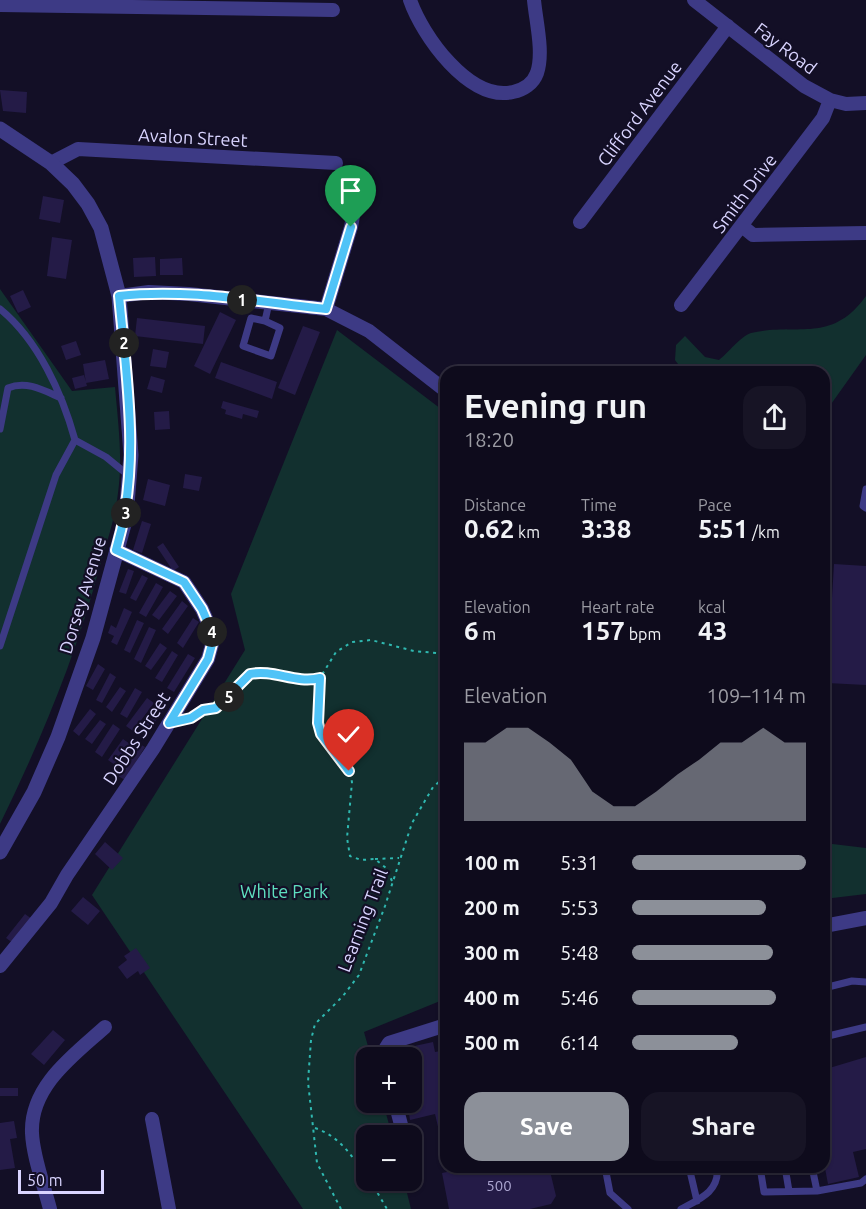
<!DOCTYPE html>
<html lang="en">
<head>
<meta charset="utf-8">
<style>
  body { margin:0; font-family:Ubuntu,sans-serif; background:#171425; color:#f1f3f6; height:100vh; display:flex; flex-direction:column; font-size:22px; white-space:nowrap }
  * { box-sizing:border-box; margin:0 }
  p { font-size:20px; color:#9b9ba3 }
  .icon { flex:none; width:33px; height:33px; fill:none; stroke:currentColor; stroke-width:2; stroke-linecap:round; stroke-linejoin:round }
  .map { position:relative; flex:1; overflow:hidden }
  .side { position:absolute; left:440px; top:366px; width:390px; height:807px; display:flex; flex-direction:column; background:#0e0b1c; border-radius:18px; box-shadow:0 2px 4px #0004,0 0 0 2px #2e2b3b }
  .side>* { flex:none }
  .fabs { position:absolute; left:356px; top:1047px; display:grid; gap:12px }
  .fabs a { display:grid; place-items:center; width:66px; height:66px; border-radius:12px; background:#0e0b1c; box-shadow:0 2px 4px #0004,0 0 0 2px #2e2b3b; font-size:30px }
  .scale { position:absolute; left:18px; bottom:15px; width:86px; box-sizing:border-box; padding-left:6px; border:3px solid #d9d4ff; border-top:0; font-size:16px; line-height:21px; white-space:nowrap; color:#d9d4ff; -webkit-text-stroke:4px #130f26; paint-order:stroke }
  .pin { position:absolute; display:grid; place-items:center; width:51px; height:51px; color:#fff; margin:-62px -26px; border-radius:50% 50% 50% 0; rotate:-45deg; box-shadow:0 0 6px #0007 }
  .pin .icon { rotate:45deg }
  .km { position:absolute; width:30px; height:30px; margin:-15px; border-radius:50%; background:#222; color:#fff; font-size:16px; line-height:30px; text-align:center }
  .round { display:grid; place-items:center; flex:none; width:63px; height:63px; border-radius:18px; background:#171425 }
  .headline { display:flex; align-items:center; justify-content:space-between; height:102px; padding:0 24px }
  h1 { font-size:33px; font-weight:700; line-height:45px }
  .stats { display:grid; grid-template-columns:repeat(3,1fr); gap:9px; height:102px; padding:6px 24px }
  .stats div { display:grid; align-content:center }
  .stats b { font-size:26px; font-weight:700 }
  .stats small { font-size:16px; font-weight:400 }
  .stats p { font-size:16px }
  .chart { height:168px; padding:12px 24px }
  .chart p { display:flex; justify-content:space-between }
  .chart svg { width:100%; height:108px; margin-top:6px; fill:#8c9099; opacity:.7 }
  .primary-button { display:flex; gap:12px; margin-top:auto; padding:12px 24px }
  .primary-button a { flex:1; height:69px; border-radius:18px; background:#8c9099; color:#fff; font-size:24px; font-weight:700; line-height:69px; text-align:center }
  .primary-button a+a { background:#171425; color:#f1f3f6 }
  ul { padding:0 24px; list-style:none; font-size:20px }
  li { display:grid; grid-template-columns:96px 72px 1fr; align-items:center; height:45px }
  li i { height:15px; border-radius:8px; background:#8c9099 }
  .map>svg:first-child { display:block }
  .green { fill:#12302f }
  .building { fill:#241b47 }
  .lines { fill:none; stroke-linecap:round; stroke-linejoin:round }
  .path { stroke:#2fb8b0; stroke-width:2; stroke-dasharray:3 4.5; stroke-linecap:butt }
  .service { stroke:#3d3a85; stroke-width:7 }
  .minor { stroke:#3d3a85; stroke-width:14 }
  .tertiary { stroke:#3d3a85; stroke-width:15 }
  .route-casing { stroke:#fff; stroke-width:12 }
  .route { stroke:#4fc3f7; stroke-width:8 }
  .labels { text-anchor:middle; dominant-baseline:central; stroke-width:4.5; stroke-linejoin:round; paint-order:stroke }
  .number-label { font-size:15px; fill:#aca6d1 }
  .street-label { font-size:18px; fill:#d9d4ff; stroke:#130f26 }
  .park-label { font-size:18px; fill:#5fe0c0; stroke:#130f26 }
</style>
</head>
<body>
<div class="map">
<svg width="866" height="1209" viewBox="0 0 866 1209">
  <rect width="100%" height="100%" fill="#130f26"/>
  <path class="green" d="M0,289L72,391L115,387C118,422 123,458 118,493C115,520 105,547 98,573C74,661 40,742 0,824Z
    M866,296V355L824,414V372H684L675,360L676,345L685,336L705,357L719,360C728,353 741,336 751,333C796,322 831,345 866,296Z
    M337,330L445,412V999L364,1032L371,1057L366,1058V1102L383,1103L392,1135L366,1136V1180L404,1181L411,1209H303L92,895L245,650L231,594Z
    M824,843L866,848V894L824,899Z"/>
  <path class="building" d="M0,90L27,92L26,113L3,111Z
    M43,196L64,200L60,223L39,219Z
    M52,237L72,240L66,279L47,276Z
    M155,257L156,276L134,277L133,258Z
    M182,258L183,275H160V259Z
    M23,290L31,307L18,313L10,296Z
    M220,312L236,320L210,374L194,366Z
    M137,318L205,326L203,344L135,336Z
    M303,326L320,332L295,395L278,388Z
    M76,341L81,355L66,360L61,346Z
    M153,349L169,352L166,368L150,366Z
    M105,360L109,379L86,383L83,364Z
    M221,362L277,382L272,399L215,378Z
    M84,375L87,386L75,389L72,378Z
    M151,376L165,380L162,393L147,389Z
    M223,401L259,411L257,418L243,414L242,419L225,414L226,410L221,408Z
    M169,411L170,429L155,430L154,412Z
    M185,474L202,477L199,491L183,488Z
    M148,479L170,485L165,506L143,500Z
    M142,521L151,524L142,553L133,550Z
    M824,535L830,537L824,556Z
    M163,543L179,567L173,571L157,547Z
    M834,564L866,566V685L827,683Z
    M128,569L134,571L126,594L119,592Z
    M142,575L148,578L136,601L130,598Z
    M156,583L163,587L146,617L139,613Z
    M170,591L177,596L159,620L152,615Z
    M182,601L188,606L168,634L162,629Z
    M124,608L132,612L117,645L111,642L114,636L108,633L111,625L116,628Z
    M193,618L199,622L183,648L177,643Z
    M137,620L144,623L130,653L124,650Z
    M149,627L156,630L141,663L134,659Z
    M160,643L167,648L151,670L145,666Z
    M172,651L178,655L162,682L155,678Z
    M188,654L195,658L174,692L167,688Z
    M98,664L105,669L93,690L86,686Z
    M110,673L116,677L102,703L96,700Z
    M120,687L126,691L112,712L106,707Z
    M135,688L142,692L127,718L120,714Z
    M147,698L154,703L133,731L126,726Z
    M157,706L163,711L146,734L140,730Z
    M90,709L96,714L79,736L73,731Z
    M100,720L106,724L92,744L85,739Z
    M113,724L120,729L102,757L95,752Z
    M123,739L130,744L115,765L108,760Z
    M138,743L145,747L125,780L118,776Z
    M105,842L123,858L112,870L95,854Z
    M83,897L100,911L88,925L71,911Z
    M25,914L32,919L13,943L6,938Z
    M136,948L150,968L140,975L138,971L127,979L118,967L127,960L124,956Z
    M53,1030L65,1040L44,1065L31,1054Z
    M433,1042L435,1052L446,1050V1160L435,1114L410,1120L407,1102H411V1058H397L396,1050Z
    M866,1057V1149L853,1152L859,1177L828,1184L824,1163V1099L832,1097L826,1069Z
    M0,1088H18V1096H0Z
    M14,1121L17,1138L10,1139L15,1168L0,1170V1123Z
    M446,1167H549L556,1196L551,1204L530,1209H449L442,1173L447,1172Z"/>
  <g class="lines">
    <path class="path" d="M186,719L224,703L250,674C274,669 295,684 320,678
      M375,859L399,858
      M392,881L386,868L375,859L361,860L350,856L347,838L352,782L349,771L321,734L318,723L320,678L336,652L352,642L371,640L414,651L446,654
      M315,1128C339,1136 351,1155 366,1175
      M370,1180L387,1209
      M341,1209L317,1163L308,1082L311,1040L315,1024L343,996L359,975L385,906L412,823L433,787L446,776"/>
    <path class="service" d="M0,309C38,340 62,393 75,440L56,475L0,646
      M265,321L280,328L271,356L243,346L251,318L265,321L269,303
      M0,429L8,388C27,380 45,391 61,398
      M75,440L106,457L128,475
      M866,489L863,506L866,508
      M824,988L852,981L866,982
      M824,1037L866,1027
      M605,1167L610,1193L628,1209
      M689,1167L697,1201
      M760,1167L764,1192L817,1191L812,1167
      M785,1167L789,1191
      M817,1191L861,1183L866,1179
      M681,1209C700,1199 720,1191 717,1167"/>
    <path class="minor" d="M410,0C422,35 469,102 513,92C523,90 533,84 537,73C544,52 536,22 534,0
      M694,0L804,86L830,100L846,104L866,103
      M0,5L333,10
      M51,163L78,149L336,163
      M580,222L728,26
      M742,226L753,235L866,233
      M119,296L149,292L189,294L326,309L369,331L446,391
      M681,305L823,118L830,100
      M326,309L351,227L358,187
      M824,926L866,918
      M0,966L51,903L67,875L153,749L208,659L214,637L202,609L184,582L116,550
      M385,1058L384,1051L389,1043L446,1025
      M395,1102L404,1136
      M152,1119L169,1209
      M411,1166L412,1168
      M50,1209C44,1185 33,1157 32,1133C30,1086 74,1055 105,1027"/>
    <path class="tertiary" d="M0,129L51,163L73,184L88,204L101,228L119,296L131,455L126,517L93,638L58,737L34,792L0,852"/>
  </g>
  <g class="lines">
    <g class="route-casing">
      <path id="route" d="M349,771L321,734L318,723L320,678C295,684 274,669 250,674L216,708L203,710L191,718L169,723L208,659L214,637L202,609L184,582L116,550C141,466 127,381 119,296C187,288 258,302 326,309L351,227"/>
    </g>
    <use href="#route" class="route"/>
  </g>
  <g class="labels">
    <g class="number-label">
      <text x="499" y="1185">500</text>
    </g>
    <g class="street-label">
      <text transform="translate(786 48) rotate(37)">Fay Road</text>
      <text transform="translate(639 113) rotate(-53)">Clifford Avenue</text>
      <text transform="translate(193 137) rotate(3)">Avalon Street</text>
      <text transform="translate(744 193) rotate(-53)">Smith Drive</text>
      <text transform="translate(82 595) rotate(-73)">Dorsey Avenue</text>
      <text transform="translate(136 738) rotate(-57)">Dobbs Street</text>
      <text transform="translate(362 920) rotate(-69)">Learning Trail</text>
    </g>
    <g class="park-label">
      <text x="284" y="891">White Park</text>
    </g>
  </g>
</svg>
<div class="fabs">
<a>+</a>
<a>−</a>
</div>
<div class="scale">50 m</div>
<div class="pin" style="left:351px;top:227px;background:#1e9e55"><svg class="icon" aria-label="arrive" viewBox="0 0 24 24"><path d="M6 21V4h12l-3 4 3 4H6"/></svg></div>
<div class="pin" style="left:349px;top:771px;background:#d93025"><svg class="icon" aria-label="check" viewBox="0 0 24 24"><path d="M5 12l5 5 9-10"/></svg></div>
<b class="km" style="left:242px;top:300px">1</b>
<b class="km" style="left:124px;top:343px">2</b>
<b class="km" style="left:126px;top:513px">3</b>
<b class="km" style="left:212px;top:632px">4</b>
<b class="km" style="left:229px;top:697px">5</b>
<section class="side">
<div class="headline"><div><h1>Evening run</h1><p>18:20</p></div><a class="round"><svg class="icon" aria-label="share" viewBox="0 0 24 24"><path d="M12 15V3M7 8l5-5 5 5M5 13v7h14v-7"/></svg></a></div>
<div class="stats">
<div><p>Distance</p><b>0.62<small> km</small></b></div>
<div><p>Time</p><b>3:38</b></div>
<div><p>Pace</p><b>5:51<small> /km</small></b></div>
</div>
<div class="stats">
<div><p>Elevation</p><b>6<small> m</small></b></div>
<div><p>Heart rate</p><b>157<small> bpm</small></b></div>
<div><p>kcal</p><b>43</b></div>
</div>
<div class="chart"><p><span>Elevation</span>109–114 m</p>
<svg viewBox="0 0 160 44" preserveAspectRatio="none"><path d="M0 44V12L10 12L20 6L30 6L40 12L50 19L60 32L70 38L80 38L90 32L100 25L110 19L120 12L130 12L140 6L150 12L160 12V44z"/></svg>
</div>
<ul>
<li><b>100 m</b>5:31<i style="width:100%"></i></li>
<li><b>200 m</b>5:53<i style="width:77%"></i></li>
<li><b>300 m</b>5:48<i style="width:81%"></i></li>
<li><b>400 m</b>5:46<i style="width:83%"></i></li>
<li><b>500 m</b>6:14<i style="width:61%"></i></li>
</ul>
<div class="primary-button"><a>Save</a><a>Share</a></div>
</section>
</div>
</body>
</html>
